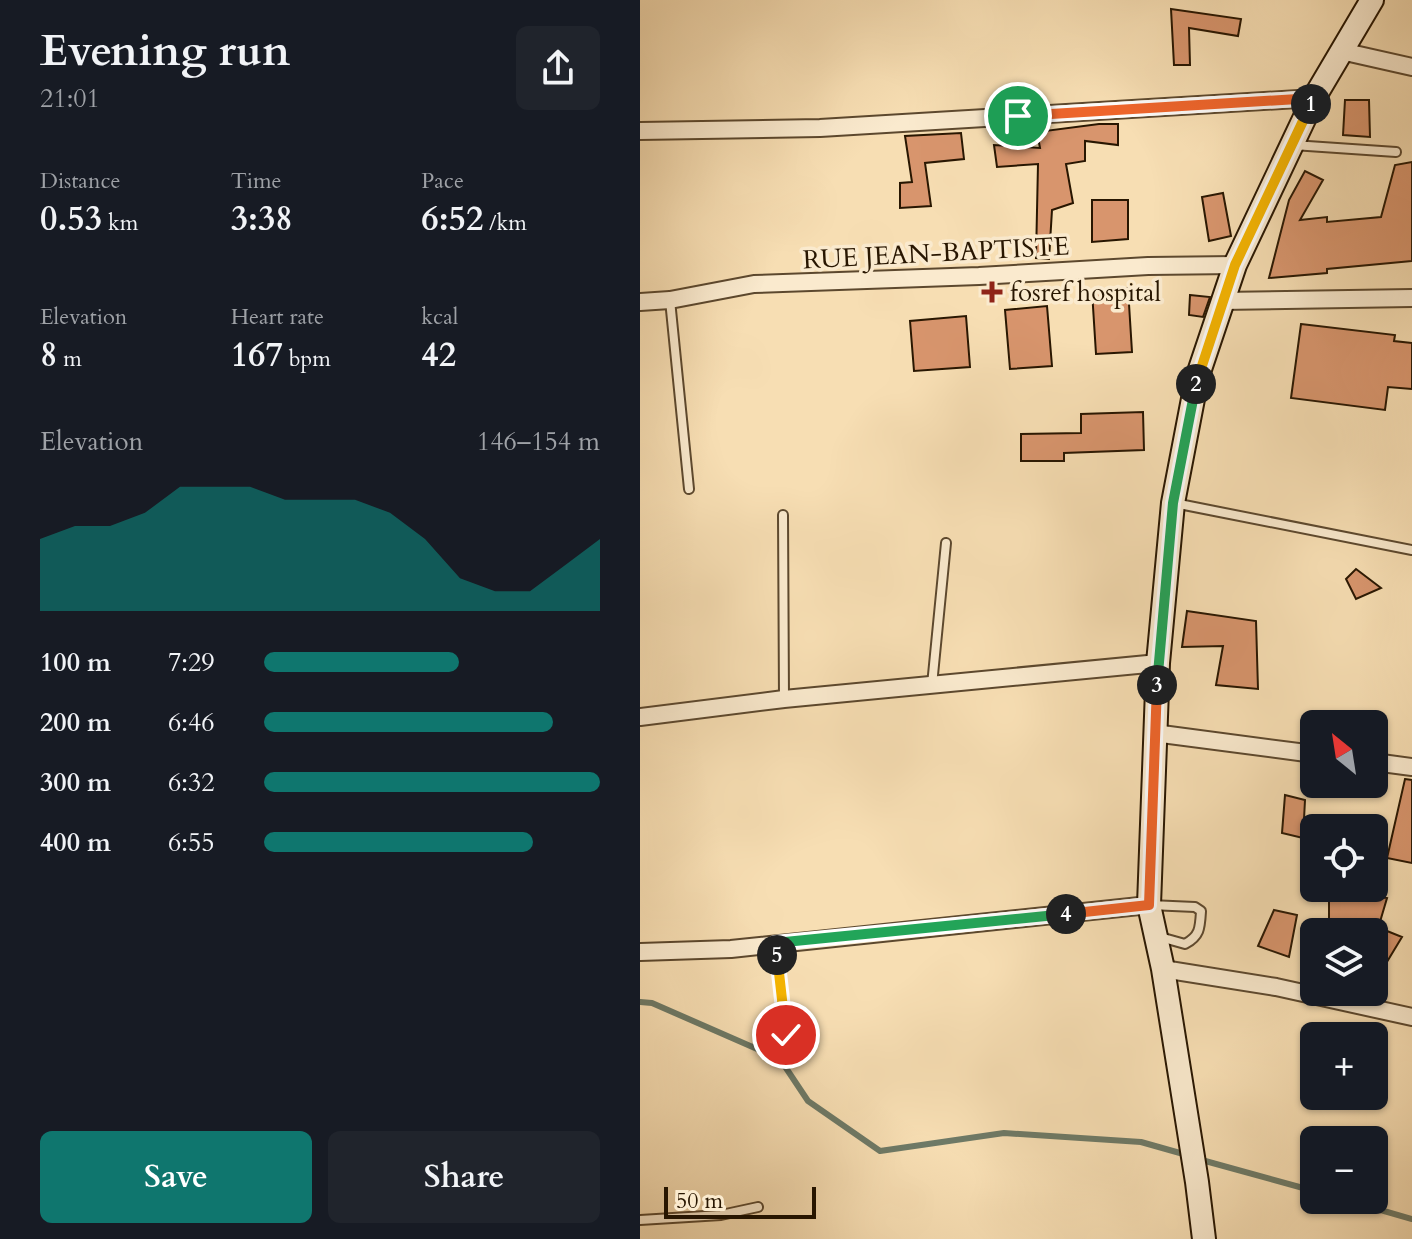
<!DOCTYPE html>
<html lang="en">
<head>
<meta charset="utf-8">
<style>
  body { margin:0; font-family:Cardo,serif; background:#20242c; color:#f1f3f6; height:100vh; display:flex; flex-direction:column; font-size:30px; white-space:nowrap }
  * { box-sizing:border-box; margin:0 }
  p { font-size:26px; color:#9ea1a6 }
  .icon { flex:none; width:44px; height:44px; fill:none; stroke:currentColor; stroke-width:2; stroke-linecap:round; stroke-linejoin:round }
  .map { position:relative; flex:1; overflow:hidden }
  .drawer { display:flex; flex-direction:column; background:#171b24; width:640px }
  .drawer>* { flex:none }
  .needle { width:52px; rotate:330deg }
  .buttons { position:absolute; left:660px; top:710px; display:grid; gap:16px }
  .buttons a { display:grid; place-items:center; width:88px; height:88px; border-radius:12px; background:#171b24; box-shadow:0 2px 6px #0004; font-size:40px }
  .scale { position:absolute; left:24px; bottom:20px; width:152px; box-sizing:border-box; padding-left:8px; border:4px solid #281601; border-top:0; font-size:22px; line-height:28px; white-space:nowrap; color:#281601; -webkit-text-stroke:6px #faeace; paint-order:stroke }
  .pin { position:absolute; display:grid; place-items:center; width:68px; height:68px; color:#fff; margin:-34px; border:4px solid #fff; border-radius:50%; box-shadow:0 2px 8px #0007 }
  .km { position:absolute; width:40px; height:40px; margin:-20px; border-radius:50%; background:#222; color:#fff; font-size:22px; line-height:40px; text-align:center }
  .round { display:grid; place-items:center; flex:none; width:84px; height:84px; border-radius:12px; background:#20242c }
  .summary { display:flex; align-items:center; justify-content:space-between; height:136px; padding:0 40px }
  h1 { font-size:44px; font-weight:700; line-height:60px }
  .figures { display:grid; grid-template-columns:repeat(3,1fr); gap:12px; height:136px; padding:8px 40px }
  .figures div { display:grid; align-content:center }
  .figures b { font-size:34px; font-weight:700 }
  .figures small { font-size:22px; font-weight:400 }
  .figures p { font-size:22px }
  .chart { height:224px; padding:16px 40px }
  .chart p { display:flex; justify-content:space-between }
  .chart svg { width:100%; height:144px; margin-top:8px; fill:#0f766e; opacity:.7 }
  .cta { display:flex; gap:16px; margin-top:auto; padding:16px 40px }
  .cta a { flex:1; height:92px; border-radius:12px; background:#0f766e; color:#fff; font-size:32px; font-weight:700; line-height:92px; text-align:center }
  .cta a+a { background:#20242c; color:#f1f3f6 }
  ul { padding:0 40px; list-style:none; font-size:26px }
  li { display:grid; grid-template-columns:128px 96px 1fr; align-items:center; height:60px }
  li i { height:20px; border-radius:10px; background:#0f766e }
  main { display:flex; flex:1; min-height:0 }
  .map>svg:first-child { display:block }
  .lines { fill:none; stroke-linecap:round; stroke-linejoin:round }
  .stream { stroke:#6e7a67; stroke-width:6 }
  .building { fill:#d8956d; stroke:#281601; stroke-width:2 }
  .lane-casing { stroke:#5c482e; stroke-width:12 }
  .street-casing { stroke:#5c482e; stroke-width:20 }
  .secondary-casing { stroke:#281601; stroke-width:26 }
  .lane { stroke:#faeace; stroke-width:8 }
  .street { stroke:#faeace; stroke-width:16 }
  .secondary { stroke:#faeace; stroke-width:22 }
  .split-1-casing { stroke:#fff; stroke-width:16 }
  .split-2-casing { stroke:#fff; stroke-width:16 }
  .split-3-casing { stroke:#fff; stroke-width:16 }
  .split-4-casing { stroke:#fff; stroke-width:16 }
  .split-5-casing { stroke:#fff; stroke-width:16 }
  .split-6-casing { stroke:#fff; stroke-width:16 }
  .split-1 { stroke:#f0652b; stroke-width:10 }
  .split-2 { stroke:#f5b400; stroke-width:10 }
  .split-3 { stroke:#22a559; stroke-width:10 }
  .split-4 { stroke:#f0652b; stroke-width:10 }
  .split-5 { stroke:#22a559; stroke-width:10 }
  .split-6 { stroke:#f5b400; stroke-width:10 }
  .poi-dot { fill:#8f2418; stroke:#faeace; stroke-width:3 }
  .labels { text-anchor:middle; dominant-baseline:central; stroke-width:7; stroke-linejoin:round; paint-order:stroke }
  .street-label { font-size:26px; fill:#281601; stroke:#faeace }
  .poi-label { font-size:26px; fill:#281601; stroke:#faeace; text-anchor:start }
</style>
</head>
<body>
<main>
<section class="drawer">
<div class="summary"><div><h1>Evening run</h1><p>21:01</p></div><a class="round"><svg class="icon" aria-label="share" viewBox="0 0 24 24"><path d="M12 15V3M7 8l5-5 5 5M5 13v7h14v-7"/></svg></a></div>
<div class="figures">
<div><p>Distance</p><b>0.53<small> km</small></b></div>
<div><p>Time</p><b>3:38</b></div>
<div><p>Pace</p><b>6:52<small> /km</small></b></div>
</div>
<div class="figures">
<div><p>Elevation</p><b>8<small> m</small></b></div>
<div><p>Heart rate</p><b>167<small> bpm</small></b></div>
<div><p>kcal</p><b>42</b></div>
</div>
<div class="chart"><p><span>Elevation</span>146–154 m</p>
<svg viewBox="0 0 160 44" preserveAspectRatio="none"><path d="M0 44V22L10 18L20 18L30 14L40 6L50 6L60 6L70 10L80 10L90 10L100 14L110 22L120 34L130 38L140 38L150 30L160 22V44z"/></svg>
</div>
<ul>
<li><b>100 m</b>7:29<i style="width:58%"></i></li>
<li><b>200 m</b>6:46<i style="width:86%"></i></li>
<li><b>300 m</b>6:32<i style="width:100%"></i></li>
<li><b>400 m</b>6:55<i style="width:80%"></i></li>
</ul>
<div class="cta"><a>Save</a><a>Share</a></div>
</section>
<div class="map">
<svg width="772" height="1239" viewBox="0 0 772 1239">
  <rect width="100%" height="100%" fill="#f7deb3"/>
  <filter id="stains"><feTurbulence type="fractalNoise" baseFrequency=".0025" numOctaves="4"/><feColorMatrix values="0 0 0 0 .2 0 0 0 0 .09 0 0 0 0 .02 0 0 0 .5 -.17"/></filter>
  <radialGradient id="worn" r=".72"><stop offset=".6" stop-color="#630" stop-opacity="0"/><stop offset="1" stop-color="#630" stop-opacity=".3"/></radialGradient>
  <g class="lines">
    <path class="stream" d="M0,1002L12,1003L140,1059L168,1101L240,1151L364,1133L501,1142L547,1155
      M558,1159L674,1191
      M706,1200L772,1219"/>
  </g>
  <path class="building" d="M531,9L601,19L598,36L549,28L550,65H534Z
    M705,100H729L730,137L703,135Z
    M459,124H478V145L445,141V161L426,164L433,203L412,210L409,259L396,258L398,164L357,167L354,145L400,148L397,132Z
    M321,133L324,159L285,163L291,206L260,208V183L272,182L265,136Z
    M772,162V261L687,269V273L629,278L649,200L665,171L683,180L660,220L687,217V222L741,217L755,165Z
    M583,193L591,236L569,241L562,197Z
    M452,200H488V239L452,242Z
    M488,288L492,352L456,354L452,291Z
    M550,295L570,297L563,317L549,315Z
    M407,306L412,366L370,369L365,310Z
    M326,316L330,367L274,371L270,321Z
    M661,324L755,335L754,341L772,343V389L748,387L745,410L651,398Z
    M503,412L504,450L424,453V461H381V434L441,433V414Z
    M716,569L741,588L716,599L706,579Z
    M547,611L616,621L618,689L576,685L583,646L542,647Z
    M765,779L772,780V863L747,858Z
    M645,795L665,800L663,838L642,833Z
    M689,891L747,898L737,932H689Z
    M634,910L657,915L649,957L618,946Z
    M747,931L762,937L736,980L734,979V959Z"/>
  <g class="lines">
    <g class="lane-casing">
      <path id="lane" d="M653,145L756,152
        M30,300L49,489
        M534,503L772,550
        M143,515L144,699
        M292,685L306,543
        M510,905L555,907L561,911C560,928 560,936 545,944L520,937
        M136,944L146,1035
        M0,1220L81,1215L118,1207"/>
    </g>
    <g class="street-casing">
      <path id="street" d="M701,51L772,67
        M0,131L180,128L674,98
        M581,301L772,298
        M0,302L30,300L114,284L339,276L508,266L595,265
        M0,717L144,699L518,663
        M514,733L674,754
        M734,762L772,767
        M0,952L91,949L509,905
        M523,969L636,987L772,1017"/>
    </g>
    <g class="secondary-casing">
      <path id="secondary" d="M564,1239L557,1182L523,969L509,905L518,663L533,503L557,378L595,265L674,98L732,0"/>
    </g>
    <use href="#lane" class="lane"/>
    <use href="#street" class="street"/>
    <use href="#secondary" class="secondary"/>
  </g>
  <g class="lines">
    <g class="split-1-casing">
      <path id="split-1" d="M378,116L674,98L671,104"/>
    </g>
    <g class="split-2-casing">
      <path id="split-2" d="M556,384L595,265L671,104"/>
    </g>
    <g class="split-3-casing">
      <path id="split-3" d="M517,685L533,503L556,384"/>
    </g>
    <g class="split-4-casing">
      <path id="split-4" d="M426,914L509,905L517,685"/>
    </g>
    <g class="split-5-casing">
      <path id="split-5" d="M137,955L135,943L426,914"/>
    </g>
    <g class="split-6-casing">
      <path id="split-6" d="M137,955L146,1035"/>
    </g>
    <use href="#split-1" class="split-1"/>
    <use href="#split-2" class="split-2"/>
    <use href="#split-3" class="split-3"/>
    <use href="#split-4" class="split-4"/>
    <use href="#split-5" class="split-5"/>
    <use href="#split-6" class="split-6"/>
  </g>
  <path class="poi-dot" d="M348 280h8v8h8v8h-8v8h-8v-8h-8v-8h8z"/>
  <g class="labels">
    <g class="street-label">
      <text transform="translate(296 253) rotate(-3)">RUE JEAN-BAPTISTE</text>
    </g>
    <g class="poi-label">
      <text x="370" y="292">fosref hospital</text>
    </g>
  </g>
  <rect width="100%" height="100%" filter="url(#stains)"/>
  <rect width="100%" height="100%" fill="url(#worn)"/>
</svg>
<div class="buttons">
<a><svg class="needle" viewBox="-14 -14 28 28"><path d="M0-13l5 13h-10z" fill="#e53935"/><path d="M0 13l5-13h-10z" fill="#9ea1a6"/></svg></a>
<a><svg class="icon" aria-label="locate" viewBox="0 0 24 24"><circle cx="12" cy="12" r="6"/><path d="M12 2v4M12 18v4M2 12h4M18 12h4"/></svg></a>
<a><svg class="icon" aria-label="layers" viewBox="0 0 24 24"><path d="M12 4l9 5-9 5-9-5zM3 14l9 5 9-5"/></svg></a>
<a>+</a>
<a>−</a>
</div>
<div class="scale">50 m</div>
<div class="pin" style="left:378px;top:116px;background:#1e9e55"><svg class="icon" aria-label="arrive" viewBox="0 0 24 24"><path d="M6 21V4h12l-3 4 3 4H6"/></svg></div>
<div class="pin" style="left:146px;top:1035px;background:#d93025"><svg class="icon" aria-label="check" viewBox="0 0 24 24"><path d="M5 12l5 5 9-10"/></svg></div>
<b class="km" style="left:671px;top:104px">1</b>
<b class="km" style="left:556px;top:384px">2</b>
<b class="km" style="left:517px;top:685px">3</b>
<b class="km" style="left:426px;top:914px">4</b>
<b class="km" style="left:137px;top:955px">5</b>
</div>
</main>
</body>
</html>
